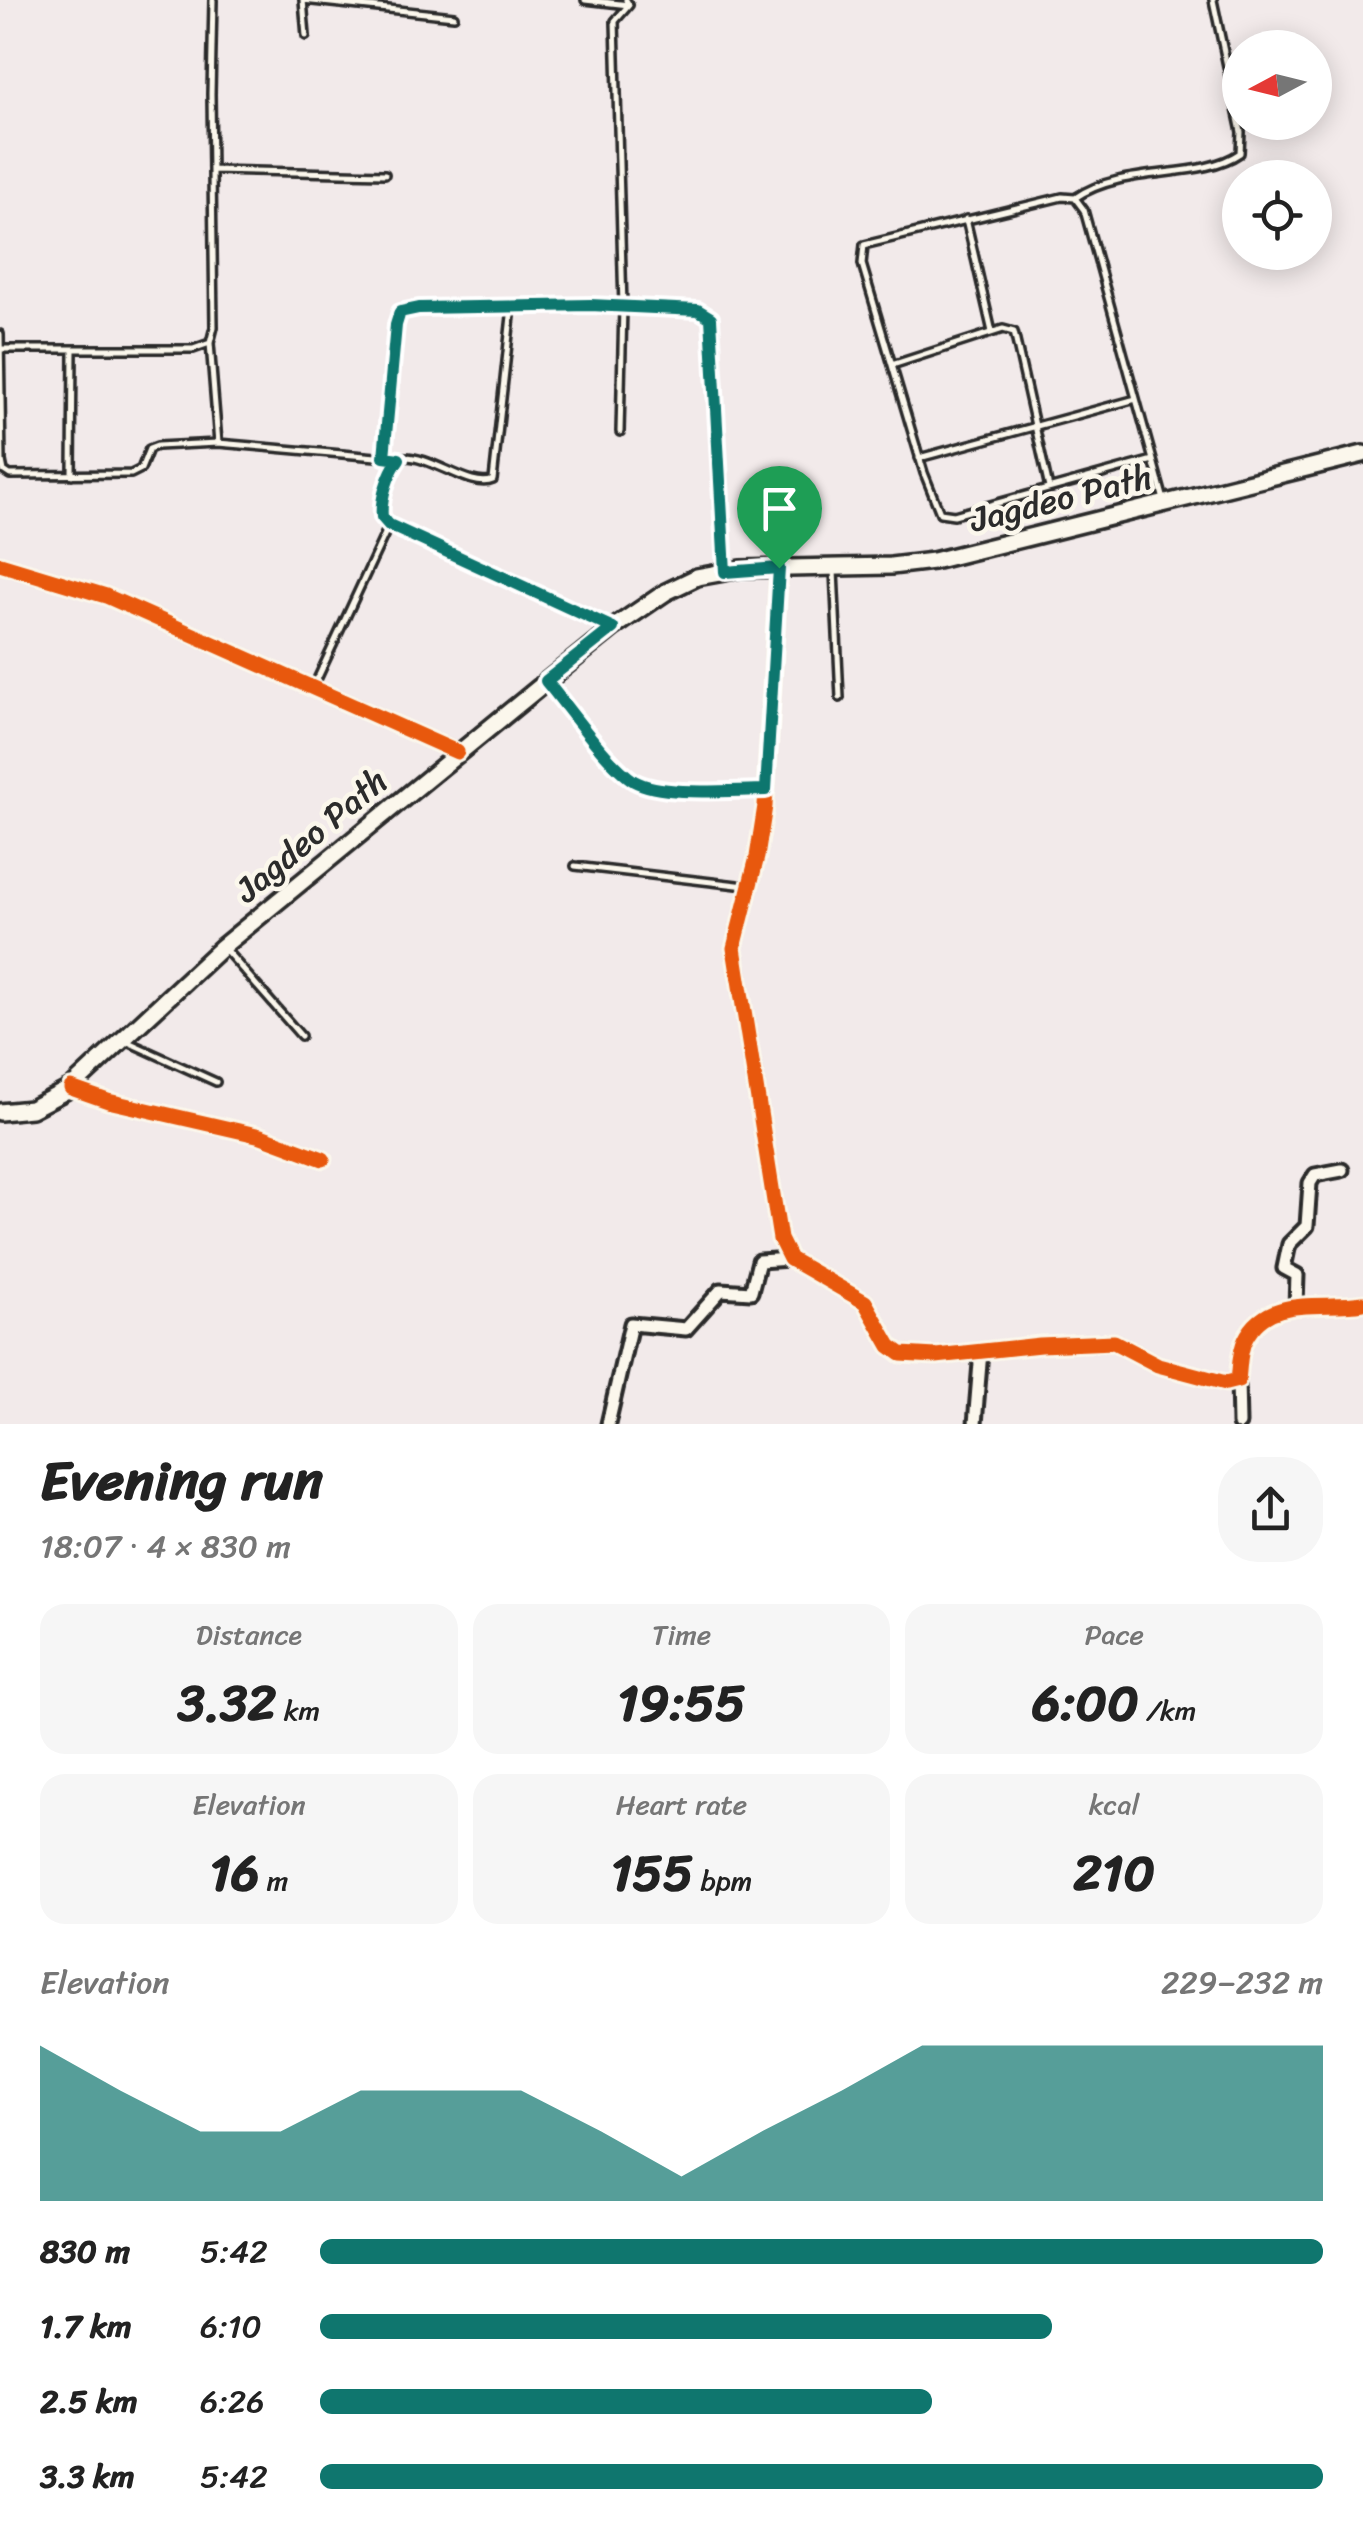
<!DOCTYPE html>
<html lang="en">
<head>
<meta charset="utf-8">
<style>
  body { margin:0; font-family:Sriracha,sans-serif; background:#f6f6f6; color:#222; height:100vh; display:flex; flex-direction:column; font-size:38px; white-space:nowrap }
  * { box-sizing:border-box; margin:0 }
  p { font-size:32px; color:#767676 }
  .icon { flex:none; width:55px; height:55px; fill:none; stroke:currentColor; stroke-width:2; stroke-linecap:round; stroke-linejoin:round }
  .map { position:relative; height:1424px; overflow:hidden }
  .drawer { display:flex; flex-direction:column; background:#fff; flex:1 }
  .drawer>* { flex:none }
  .needle { width:65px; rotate:263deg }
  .tools { position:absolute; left:1222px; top:30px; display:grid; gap:20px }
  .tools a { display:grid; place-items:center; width:110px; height:110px; border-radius:50%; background:#fff; box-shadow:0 5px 25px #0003; font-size:50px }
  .pin { position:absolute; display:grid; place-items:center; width:85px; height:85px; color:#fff; margin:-102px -42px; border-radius:50% 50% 50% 0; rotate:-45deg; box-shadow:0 0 10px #0007 }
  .pin .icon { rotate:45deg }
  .round { display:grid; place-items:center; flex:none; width:105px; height:105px; border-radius:40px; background:#f6f6f6 }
  .overview { display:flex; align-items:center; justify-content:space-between; height:170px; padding:0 40px }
  h1 { font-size:55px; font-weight:800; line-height:75px }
  .figures { display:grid; grid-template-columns:repeat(3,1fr); gap:15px; height:170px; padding:10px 40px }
  .figures div { display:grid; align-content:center; border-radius:25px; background:#f6f6f6; text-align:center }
  .figures b { font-size:50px; font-weight:800 }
  .figures small { font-size:28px; font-weight:400 }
  .figures p { font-size:28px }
  .chart { height:280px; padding:20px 40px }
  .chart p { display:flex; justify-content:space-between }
  .chart svg { width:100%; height:180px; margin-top:10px; fill:#0f766e; opacity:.7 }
  ul { padding:0 40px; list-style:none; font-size:32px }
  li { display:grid; grid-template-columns:160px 120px 1fr; align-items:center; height:75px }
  li i { height:25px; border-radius:12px; background:#0f766e }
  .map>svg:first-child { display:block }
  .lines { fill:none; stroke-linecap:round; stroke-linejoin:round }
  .lane-casing { stroke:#2b2b2b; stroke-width:12 }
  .street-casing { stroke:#2b2b2b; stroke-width:19 }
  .secondary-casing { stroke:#2b2b2b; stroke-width:22 }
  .lane { stroke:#fbf7ec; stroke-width:5 }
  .street { stroke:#fbf7ec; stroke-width:11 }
  .secondary { stroke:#fbf7ec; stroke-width:15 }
  .cycleway-casing { stroke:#fbf7ec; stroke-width:21 }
  .cycleway { stroke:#e8590c; stroke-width:15 }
  .route-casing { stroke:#fff; stroke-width:20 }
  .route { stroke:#0f766e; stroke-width:12 }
  .labels { text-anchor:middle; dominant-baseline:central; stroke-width:9; stroke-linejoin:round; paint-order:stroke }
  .street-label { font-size:35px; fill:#2b2b2b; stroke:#fbf7ec }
</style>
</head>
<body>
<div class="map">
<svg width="1363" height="1424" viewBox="0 0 1363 1424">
  <rect width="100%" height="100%" fill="#f2eaea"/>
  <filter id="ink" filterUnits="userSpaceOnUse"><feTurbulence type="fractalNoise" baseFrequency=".01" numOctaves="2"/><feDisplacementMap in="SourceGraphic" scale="20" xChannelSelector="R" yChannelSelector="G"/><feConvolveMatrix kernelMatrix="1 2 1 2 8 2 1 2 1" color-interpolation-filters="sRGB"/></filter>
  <g filter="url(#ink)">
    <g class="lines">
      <g class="lane-casing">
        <path id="lane" d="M303,0L454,16
          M303,0L306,36
          M585,0L629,5
          M212,170L385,174
          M1075,198C1124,164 1200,181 1240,153L1241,132L1213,0
          M966,219L992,332
          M512,307L493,480C471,490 431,455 403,457C387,468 381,498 381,517L389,525L610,627
          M0,334L2,461L4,471L10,475L131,474L141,469L149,449L157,446L218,443L399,459
          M210,343L218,443
          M0,349H193L210,343L214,327L211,94L213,0
          M892,365L1003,329L1014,332L1049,488
          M620,432L623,307L615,21L629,5L626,0
          M384,457L396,325L403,310L590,305L704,311L711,318L714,329L725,569
          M919,458L1136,399
          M1153,460L954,515L940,513L924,473L862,264L864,245L1062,197L1075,198L1084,210L1164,500
          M72,475L73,349
          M834,571L840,698
          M549,684C572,712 612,775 646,785C678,796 729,790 763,791
          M314,686L389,525
          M575,866L746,886
          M224,948L301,1036
          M128,1042L216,1082"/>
      </g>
      <g class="street-casing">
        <path id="street" d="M0,564L106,596L457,752
          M779,568L765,806L757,857L734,948L780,1239L790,1259L865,1302L890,1346L901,1354L936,1356L1040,1345L1114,1342L1158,1365L1226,1383L1238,1380C1240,1367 1239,1352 1245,1340C1268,1293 1322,1310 1363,1303
          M71,1088L108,1101L261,1136L323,1159
          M1296,1306L1297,1275L1284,1268L1289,1244L1307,1226L1310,1183L1315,1175L1342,1170
          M1238,1380L1239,1424
          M608,1424L631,1324L686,1329L721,1290L751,1292L759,1261L790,1259
          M975,1424L981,1351"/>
      </g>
      <g class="secondary-casing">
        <path id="secondary" d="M0,1112L31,1109L71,1088L222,947L547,681L613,628L666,592L697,577L741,569L891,566L933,561L1363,454"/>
      </g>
      <use href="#lane" class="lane"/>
      <use href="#street" class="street"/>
      <use href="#secondary" class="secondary"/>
      <g class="cycleway-casing">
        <path id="cycleway" d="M0,564L106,596L457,752
          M779,568L765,806L757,857L734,948L780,1239L790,1259L865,1302L890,1346L901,1354L936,1356L1040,1345L1114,1342L1158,1365L1226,1383L1238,1380C1240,1367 1239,1352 1245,1340C1268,1293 1322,1310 1363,1303
          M71,1088L108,1101L261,1136L323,1159"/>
      </g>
      <use href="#cycleway" class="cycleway"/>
    </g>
  </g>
  <g class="lines" filter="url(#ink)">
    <g class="route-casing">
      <path id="route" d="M590,305L698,310L711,318L725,572L779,568L766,790C732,790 663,797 634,781C607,764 568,707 546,681L613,628L389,525L382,517C380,499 388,474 399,459L384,457L396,325L400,312L419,308Z"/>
    </g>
    <use href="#route" class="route"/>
  </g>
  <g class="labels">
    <g class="street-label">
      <text transform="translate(1061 498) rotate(-14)">Jagdeo Path</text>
      <text transform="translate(311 835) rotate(-40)">Jagdeo Path</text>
    </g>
  </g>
</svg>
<div class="tools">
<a><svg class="needle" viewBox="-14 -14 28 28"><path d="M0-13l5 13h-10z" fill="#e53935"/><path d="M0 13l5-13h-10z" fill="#767676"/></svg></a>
<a><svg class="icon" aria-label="locate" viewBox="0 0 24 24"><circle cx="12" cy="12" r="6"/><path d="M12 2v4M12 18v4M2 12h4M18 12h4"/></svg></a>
</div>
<div class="pin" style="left:779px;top:568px;background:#1e9e55"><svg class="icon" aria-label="arrive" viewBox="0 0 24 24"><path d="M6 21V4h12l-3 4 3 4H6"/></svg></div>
</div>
<section class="drawer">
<div class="overview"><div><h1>Evening run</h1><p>18:07 · 4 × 830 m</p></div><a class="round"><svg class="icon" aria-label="share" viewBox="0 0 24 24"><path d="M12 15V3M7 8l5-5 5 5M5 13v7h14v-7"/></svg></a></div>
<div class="figures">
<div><p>Distance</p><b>3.32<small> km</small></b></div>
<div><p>Time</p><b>19:55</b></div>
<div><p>Pace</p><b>6:00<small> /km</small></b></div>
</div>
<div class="figures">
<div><p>Elevation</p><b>16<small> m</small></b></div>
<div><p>Heart rate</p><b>155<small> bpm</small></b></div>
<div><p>kcal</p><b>210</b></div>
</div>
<div class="chart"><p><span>Elevation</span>229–232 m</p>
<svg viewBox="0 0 160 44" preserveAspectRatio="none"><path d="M0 44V6L10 17L20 27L30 27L40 17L50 17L60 17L70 27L80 38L90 27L100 17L110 6L120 6L130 6L140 6L150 6L160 6V44z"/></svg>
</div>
<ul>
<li><b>830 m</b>5:42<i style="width:100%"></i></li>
<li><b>1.7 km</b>6:10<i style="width:73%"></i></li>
<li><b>2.5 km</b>6:26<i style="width:61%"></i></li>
<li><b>3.3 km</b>5:42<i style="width:100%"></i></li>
</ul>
</section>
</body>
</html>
